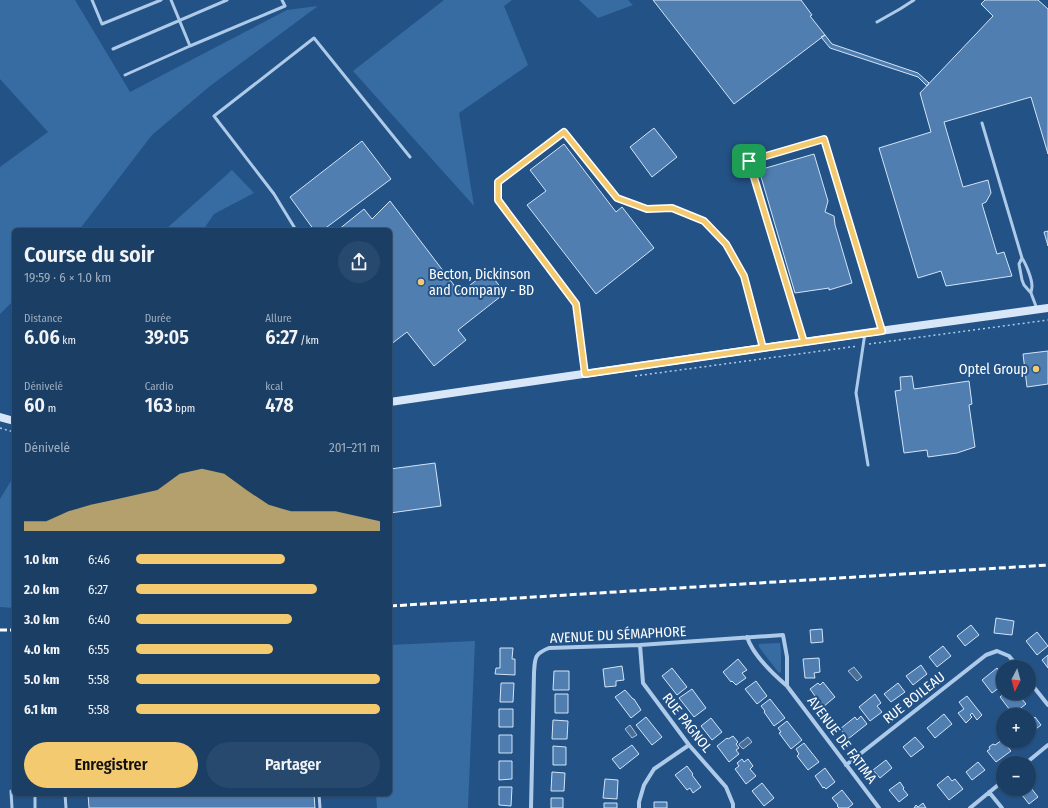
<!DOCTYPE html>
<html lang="fr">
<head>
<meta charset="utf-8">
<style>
  body { margin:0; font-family:"Fira Sans Condensed",sans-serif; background:#27496d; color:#f1f3f6; height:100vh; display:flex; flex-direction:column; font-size:15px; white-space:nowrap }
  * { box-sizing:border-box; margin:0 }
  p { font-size:13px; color:#9faebf }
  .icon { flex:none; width:22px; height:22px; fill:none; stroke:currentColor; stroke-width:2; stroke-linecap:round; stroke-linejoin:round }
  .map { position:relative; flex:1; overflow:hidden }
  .drawer { position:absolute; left:12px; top:228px; width:380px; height:568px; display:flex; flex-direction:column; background:#1a3e64; border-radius:6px; box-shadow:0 1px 3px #0004,0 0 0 1px #385778 }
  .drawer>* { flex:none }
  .needle { width:26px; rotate:186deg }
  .fabs { position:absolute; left:996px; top:660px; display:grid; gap:8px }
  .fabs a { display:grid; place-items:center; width:40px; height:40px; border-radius:50%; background:#1a3e64; box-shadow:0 1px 3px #0004,0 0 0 1px #385778; font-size:20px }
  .pin { position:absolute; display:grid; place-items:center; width:34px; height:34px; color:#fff; margin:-17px; border-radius:8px; box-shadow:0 2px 6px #0006 }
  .round { display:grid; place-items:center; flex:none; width:42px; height:42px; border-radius:21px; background:#27496d }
  .headline { display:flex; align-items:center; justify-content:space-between; height:68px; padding:0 12px }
  h1 { font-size:22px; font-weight:600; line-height:30px }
  .figures { display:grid; grid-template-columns:repeat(3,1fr); gap:6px; height:68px; padding:4px 12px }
  .figures div { display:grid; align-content:center }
  .figures b { font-size:20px; font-weight:600 }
  .figures small { font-size:11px; font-weight:400 }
  .figures p { font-size:11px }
  .chart { height:112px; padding:8px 12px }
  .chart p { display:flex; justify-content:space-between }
  .chart svg { width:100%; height:72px; margin-top:4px; fill:#f4ca70; opacity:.7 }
  .button { display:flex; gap:8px; margin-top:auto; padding:8px 12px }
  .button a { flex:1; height:46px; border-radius:24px; background:#f4ca70; color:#111; font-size:16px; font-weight:600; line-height:46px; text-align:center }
  .button a+a { background:#27496d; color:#f1f3f6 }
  ul { padding:0 12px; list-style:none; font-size:13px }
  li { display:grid; grid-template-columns:64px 48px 1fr; align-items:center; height:30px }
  li i { height:10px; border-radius:5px; background:#f4ca70 }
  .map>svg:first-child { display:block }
  .green { fill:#376ca3 }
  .water { fill:#4d6e93; stroke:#a2c6ea }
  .building { fill:#507eb0; stroke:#d2e4f7 }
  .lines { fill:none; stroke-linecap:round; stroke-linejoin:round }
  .path { stroke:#aecae9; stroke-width:1.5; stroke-dasharray:2 3; stroke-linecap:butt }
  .lane { stroke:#aecae9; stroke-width:3 }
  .street { stroke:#aecae9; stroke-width:4 }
  .secondary { stroke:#d8e7f7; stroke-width:8 }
  .rail { stroke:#fff; stroke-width:3; stroke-dasharray:7 3; stroke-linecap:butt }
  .route-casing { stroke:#fff; stroke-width:8 }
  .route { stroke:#f4ca70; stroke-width:5 }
  .poi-dot { fill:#f4ca70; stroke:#235286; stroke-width:1.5 }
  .labels { text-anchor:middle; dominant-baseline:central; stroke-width:4; stroke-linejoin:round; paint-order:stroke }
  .poi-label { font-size:14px; fill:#fff; stroke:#235286; text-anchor:start }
  .street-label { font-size:14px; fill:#fff; stroke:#235286 }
</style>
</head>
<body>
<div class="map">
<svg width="1048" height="808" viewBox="0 0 1048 808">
  <rect width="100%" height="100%" fill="#235286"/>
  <path class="green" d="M0,0H75L130,92L287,10L318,6L210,86L152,135L79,230H14V300L0,314V167L48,132L0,79Z
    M444,0H512L504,6L528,65L459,113L474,206L353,71Z
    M579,0H628L633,5L598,18Z
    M232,170L254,193L214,214L203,230H165Z
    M14,476V608L0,607V499Z
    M475,641L468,808H377L376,794H390V645Z
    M780,643L781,651V672L779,673L759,647V644Z"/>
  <path class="water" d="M854,667L862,677L857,681L848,671Z
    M630,725L637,735L632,738L625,729Z
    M748,737L752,742L743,749L739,745V744Z"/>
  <path class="building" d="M653,0H801L812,15L810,16L825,35L734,104Z
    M985,0H1038L1048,9V154L1031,97L944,122L963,187L988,180L991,193L986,202L982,204L997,254L1004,252L1012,276L946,286L941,271L918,278L879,148L931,132L920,93L993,16L981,4Z
    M825,35L832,44L918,73L929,83L927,86L918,77L830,48L821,37Z
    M654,128L677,157L652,177L630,147Z
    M362,141L391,179L323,230H314L290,197Z
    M564,144L616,212L622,207L654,248L596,294L527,205L546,191L530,170Z
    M814,154L828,201L825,212L834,216L835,225L852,283L829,290V288L795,293L759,170Z
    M390,201L460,293L488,271L505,293L458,330L466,340L434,366L407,332L390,345V230H338L364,209L372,219Z
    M1048,231V246L1044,232Z
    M1048,351V384L1027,387L1023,354Z
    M912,376L914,389L969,381L972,404L969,405L975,447L957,453L928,457L927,450L904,453L895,391L901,390L900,377Z
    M435,463L441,506L390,513V469Z
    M996,618L1014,621L1012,635L994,633Z
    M971,625L979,635L965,646L957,636Z
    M822,629L823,642L811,643L810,630Z
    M1037,632L1048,646L1037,655L1026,641Z
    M943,646L951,656L937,667L929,657Z
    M500,648H513L512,659H515V675L495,674L496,668H500Z
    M1048,655V668L1042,660Z
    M819,658L820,672L814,673L815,678H805L803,659Z
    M738,659L747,670L742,673L746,678L736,685L732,681L731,682L723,672Z
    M921,665L927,674L913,685L906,676Z
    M622,666L624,680L616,681V686L605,687L603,669Z
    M672,668L687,687L677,695L662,676Z
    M997,668L1003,675V685L992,693L982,680Z
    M554,671H569V690H553Z
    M756,681L767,696L757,704L745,689Z
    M823,682L835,697L823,707L810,689L818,683L820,685Z
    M501,683H514L513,702H500Z
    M898,683L905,692L891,702L884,694Z
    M692,689L706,708L694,717L679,698Z
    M625,690L633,699H634L641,710L631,718L615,697Z
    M1005,693H1017L1026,704L1013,714L1000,697Z
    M555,694H568V713H555Z
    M875,694L881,703L877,706L882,712L870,721L859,707Z
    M967,696L982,715L977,720L972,713L970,715L972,717L966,723L958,713L964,709L959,702Z
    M770,699L785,718L774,726L764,712L765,711L761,706Z
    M499,709H513V727H499Z
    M944,714L952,724L935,738L927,728Z
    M861,716L867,724L848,739L840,729L855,717L857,720Z
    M646,717L662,737L652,745L636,725Z
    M1035,717L1041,725L1032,732L1029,728V722Z
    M711,718L722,732L712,740L701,726Z
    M553,720L568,721L567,739H552Z
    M787,721L802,740L791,749L779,733L781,732L778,728Z
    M499,735H512V753H499Z
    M733,736L738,742L736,744L739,748L736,750L739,754L729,762L717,746L727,738L728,739Z
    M915,737L924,747L911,757L903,747Z
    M1002,740L1011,751L996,762L987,751L990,749L989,747L993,744L995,745Z
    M804,743L819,762L808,770L797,756L799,754L796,749Z
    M632,745L639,754L620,769L612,759Z
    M553,746L566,747V765H553Z
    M742,759L744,762L748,759L753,766L750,769L756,776L746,784L735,769L739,766L737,763Z
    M886,760L892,768L880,778L873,770Z
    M499,761H512V779L499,780Z
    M978,762L985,770L972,780L966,772Z
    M687,766L693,774L692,775L701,787L693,793L690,788L687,790L675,775Z
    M825,768L835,782L826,789L824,787L823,788L815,776Z
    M552,772L565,773L564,791H551Z
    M948,776L952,781L955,779L963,789L949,800L937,785Z
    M605,779L618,780L617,799L603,798Z
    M900,782L904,788L903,789L908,795L899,802L889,790Z
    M762,783L774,798L764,806L752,791Z
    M499,787H512L511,806L499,805Z
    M1031,788L1038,797L1029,804L1022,795Z
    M842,790L853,804L848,808H839L837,806L838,805L832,798Z
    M88,794H314L315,808H89Z
    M551,798H563V808H551Z
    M654,802H667V808H654Z
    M604,803H617V808H604Z
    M923,803L926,808H914L916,805L918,807Z"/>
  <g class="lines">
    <path class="path" d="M869,344L1048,320
      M635,376L858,346
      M0,428L14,432"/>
    <path class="lane" d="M92,0L102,24L161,0
      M171,0L190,46L285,6L282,0
      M877,22L900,9L914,0
      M113,49L227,0
      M125,75L190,46
      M982,123L1022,258C1026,264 1032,279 1032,286C1032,289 1031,291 1031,293
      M296,230L274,194L214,116L314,38L410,157
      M1022,258L1019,264L1022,280L1024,285L1031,293L1037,309
      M865,333L856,393L868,465
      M803,341L749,161L824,139L882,329
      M584,372L575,304L498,200L499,182L564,131L617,198L647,209L672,208L704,221L726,244L744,277L763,347
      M35,794V808
      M65,794L66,808
      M319,794L320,808
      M12,808L11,791H14"/>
    <path class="street" d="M747,637C753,655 773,674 787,686L879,808
      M640,645L643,683L689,745L726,787L733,804V808
      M1029,681L1048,705
      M1026,763L1048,745
      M846,765L986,655L997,651L1009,656L1018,667
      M989,792L1002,808
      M531,808L534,673C535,658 534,654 549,648L640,645L783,635L787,657V686
      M639,808V802L644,785L654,769L689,745
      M970,808L1003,781"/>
    <path class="secondary" d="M390,402L865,333L1048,308
      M0,417L14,421"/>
    <path class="rail" d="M390,606L1048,565
      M0,630H14"/>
  </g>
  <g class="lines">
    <g class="route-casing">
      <path id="route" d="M749,161L804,342L585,374L576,304L498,200V182L564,132L617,198L647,209L672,208L704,221L726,244L744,276L763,348L882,331L824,139L749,161"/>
    </g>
    <use href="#route" class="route"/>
  </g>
  <g class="poi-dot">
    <circle cx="421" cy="282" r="4"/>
    <circle cx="1036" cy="369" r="4"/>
  </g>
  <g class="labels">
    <g class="poi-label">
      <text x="429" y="274">Becton, Dickinson<tspan x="429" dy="16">and Company - BD</tspan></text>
      <text x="1028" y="369" text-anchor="end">Optel Group</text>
    </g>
    <g class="street-label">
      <text transform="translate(618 635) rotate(-3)">AVENUE DU SÉMAPHORE</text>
      <text transform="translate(914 698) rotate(-38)">RUE BOILEAU</text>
      <text transform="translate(687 723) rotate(52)">RUE PAGNOL</text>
      <text transform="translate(842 740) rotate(53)">AVENUE DE FATIMA</text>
    </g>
  </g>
</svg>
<div class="fabs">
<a><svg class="needle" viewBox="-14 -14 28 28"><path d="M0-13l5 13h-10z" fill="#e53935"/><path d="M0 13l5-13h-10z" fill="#9faebf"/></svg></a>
<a>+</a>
<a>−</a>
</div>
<div class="pin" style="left:749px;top:161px;background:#1e9e55"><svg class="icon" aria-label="arrive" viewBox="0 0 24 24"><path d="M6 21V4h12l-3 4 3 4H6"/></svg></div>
<section class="drawer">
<div class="headline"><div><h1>Course du soir</h1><p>19:59 · 6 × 1.0 km</p></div><a class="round"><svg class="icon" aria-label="share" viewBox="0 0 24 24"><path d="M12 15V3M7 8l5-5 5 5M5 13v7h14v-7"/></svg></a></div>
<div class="figures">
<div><p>Distance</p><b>6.06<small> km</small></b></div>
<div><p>Durée</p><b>39:05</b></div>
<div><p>Allure</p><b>6:27<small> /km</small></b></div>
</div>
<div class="figures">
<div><p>Dénivelé</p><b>60<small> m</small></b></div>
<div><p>Cardio</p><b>163<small> bpm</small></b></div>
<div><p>kcal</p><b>478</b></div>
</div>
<div class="chart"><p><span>Dénivelé</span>201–211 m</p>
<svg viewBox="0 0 160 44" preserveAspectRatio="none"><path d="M0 44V38L10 38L20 32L30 28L40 25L50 22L60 19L70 9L80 6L90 9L100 19L110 28L120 32L130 32L140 32L150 35L160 38V44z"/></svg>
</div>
<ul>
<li><b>1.0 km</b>6:46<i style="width:61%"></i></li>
<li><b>2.0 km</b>6:27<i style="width:74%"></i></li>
<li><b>3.0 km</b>6:40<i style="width:64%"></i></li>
<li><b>4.0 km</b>6:55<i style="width:56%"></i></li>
<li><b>5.0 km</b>5:58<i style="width:100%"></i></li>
<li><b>6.1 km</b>5:58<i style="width:100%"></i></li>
</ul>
<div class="button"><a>Enregistrer</a><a>Partager</a></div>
</section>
</div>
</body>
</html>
